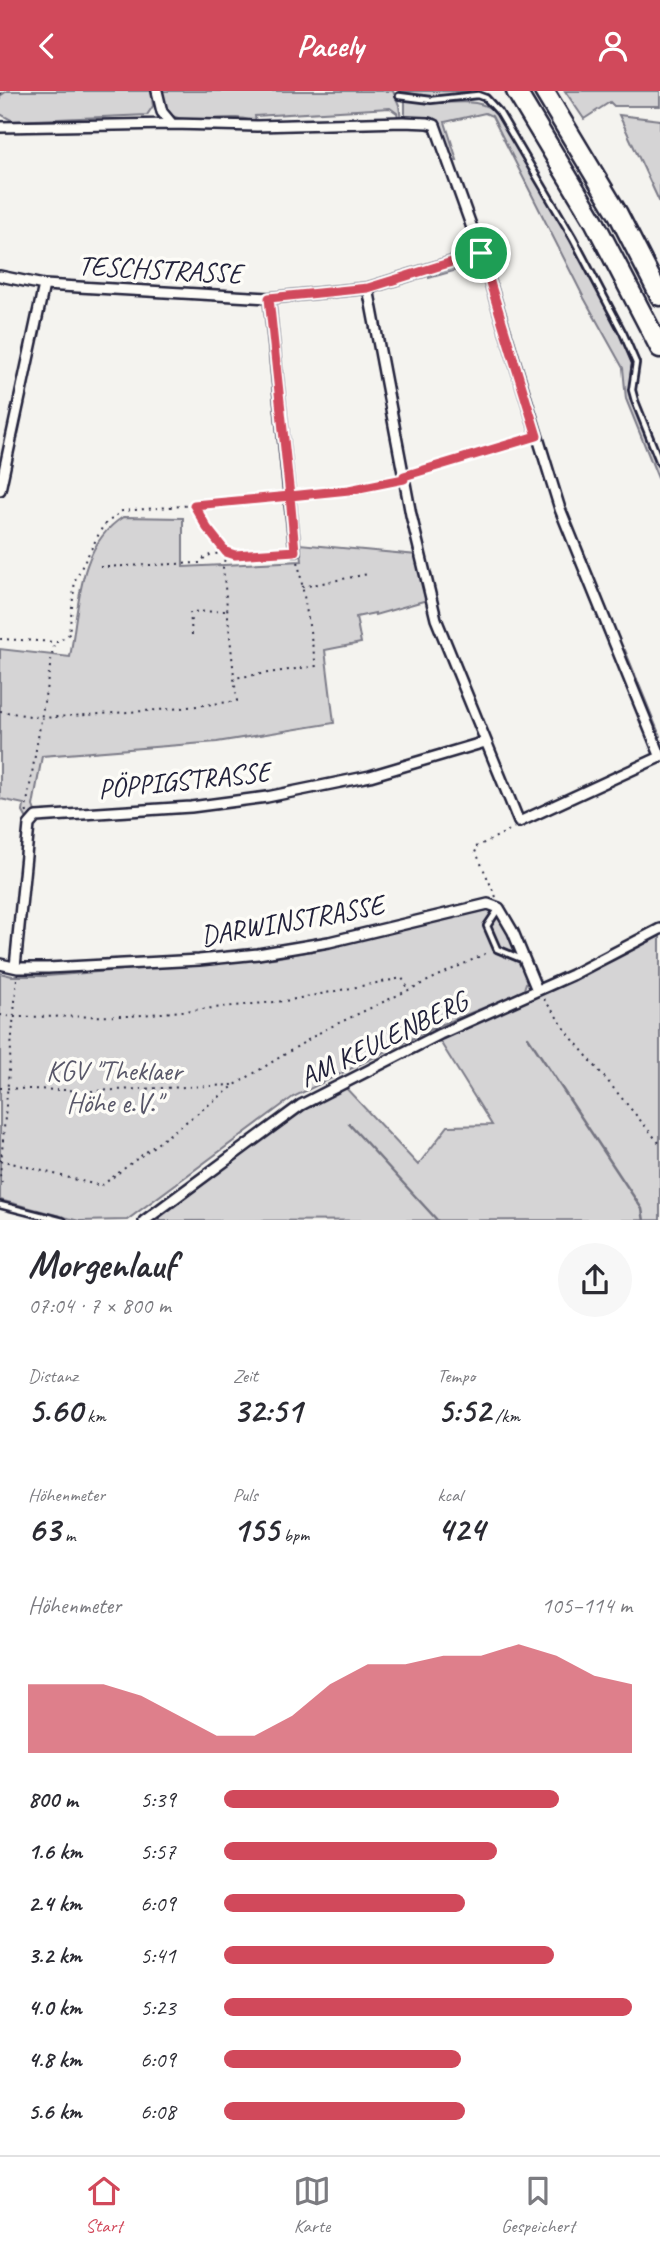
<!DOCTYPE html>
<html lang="de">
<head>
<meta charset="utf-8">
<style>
  body { margin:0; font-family:Caveat,sans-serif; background:#f7f7f7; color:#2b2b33; height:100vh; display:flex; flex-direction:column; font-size:26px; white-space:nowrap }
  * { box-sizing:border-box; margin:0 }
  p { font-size:23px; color:#7c7c81 }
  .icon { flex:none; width:38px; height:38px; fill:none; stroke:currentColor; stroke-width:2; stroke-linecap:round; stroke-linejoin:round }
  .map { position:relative; height:1129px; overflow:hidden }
  .panel { display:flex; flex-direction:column; background:#fff; flex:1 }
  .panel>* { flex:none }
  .pin { position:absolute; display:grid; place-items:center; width:60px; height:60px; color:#fff; margin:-30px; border:4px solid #fff; border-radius:50%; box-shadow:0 2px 7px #0007 }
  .round { display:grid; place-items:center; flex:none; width:74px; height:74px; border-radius:37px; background:#f7f7f7 }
  .head { display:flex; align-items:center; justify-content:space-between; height:119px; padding:0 28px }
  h1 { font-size:38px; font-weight:700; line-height:52px }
  .metrics { display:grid; grid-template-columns:repeat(3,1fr); gap:10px; height:119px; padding:7px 28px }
  .metrics div { display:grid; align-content:center }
  .metrics b { font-size:35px; font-weight:700 }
  .metrics small { font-size:19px; font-weight:400 }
  .metrics p { font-size:19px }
  .chart { height:196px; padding:14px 28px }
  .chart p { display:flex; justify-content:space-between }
  .chart svg { width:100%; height:126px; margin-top:7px; fill:#d1495b; opacity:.7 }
  ul { padding:0 28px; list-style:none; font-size:23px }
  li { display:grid; grid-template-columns:112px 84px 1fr; align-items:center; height:52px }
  li i { height:18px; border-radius:9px; background:#d1495b }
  header { display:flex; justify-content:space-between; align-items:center; height:91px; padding:0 28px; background:#d1495b; color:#fff; font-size:32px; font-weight:700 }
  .menu { display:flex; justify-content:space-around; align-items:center; height:98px; border-top:2px solid #e1e1e2; background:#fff; font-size:19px; color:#7c7c81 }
  .menu a { display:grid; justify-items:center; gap:4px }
  .menu .current { color:#d1495b }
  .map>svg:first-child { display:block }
  .green { fill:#d5d4d5; stroke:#7c7b88; stroke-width:2 }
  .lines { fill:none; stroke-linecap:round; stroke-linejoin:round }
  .stream { stroke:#757582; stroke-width:2.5 }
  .lane-casing { stroke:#22223b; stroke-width:10 }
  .street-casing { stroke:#22223b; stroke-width:14 }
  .highway-casing { stroke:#22223b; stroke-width:23 }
  .path { stroke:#22223b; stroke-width:2; stroke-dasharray:2 5; stroke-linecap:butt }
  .lane { stroke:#fdfcf7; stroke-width:4.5 }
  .street { stroke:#fdfcf7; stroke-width:9 }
  .highway { stroke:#fdfcf7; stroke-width:18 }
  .route-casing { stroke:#fff; stroke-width:14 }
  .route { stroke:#d1495b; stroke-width:9 }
  .labels { text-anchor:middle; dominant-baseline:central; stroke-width:7; stroke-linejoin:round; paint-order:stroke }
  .street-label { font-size:28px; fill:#22223b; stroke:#fdfcf7 }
  .park-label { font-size:28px; fill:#585769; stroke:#fdfcf7 }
</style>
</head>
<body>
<header><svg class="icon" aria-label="back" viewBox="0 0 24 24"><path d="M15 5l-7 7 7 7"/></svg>Pacely<svg class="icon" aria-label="person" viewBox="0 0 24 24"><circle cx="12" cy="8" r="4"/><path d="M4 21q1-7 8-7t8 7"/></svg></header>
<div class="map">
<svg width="660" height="1130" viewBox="0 0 660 1130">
  <rect width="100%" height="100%" fill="#f4f3ef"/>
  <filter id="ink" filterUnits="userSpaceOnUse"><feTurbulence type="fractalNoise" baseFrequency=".0143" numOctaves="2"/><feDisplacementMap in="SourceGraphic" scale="14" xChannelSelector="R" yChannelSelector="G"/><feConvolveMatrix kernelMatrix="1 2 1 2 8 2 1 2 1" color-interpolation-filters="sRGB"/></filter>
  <g filter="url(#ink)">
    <path class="green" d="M7,0H151L153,15L147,24L13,30L0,23V5Z
      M162,0H393L399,14L401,29H399L397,22L390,17L255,25L256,32C228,15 159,51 162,0Z
      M399,0H468C448,13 422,2 400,2Z
      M565,0H660V15H614L610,11L584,28Z
      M405,8C414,10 423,11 433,12C454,13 481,5 497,23L571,149L621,244L632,273L629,297L632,312L660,376V392L626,308L623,277L584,207L492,25L485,22L445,31L457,69H453L439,32L428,28L405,29Z
      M619,24L660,29V112Z
      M476,169L481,173L487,193L485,194L478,173L429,187V184Z
      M123,426L183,427V476L302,470L300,453L417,464L427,509L375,524V522L356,526L361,552L325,559L334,632L217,651L42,665L33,715L36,723L28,730L23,721L24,713L0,708V558L70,566C79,519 77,455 123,426Z
      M625,559L660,645V655L622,561Z
      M486,817L500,823L528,886L523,901L440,934L293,1006L127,1129L79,1130L0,1109V882L12,885H47L274,867L318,859Z
      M660,845V1129L155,1130L303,1018L344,995L418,1074L448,1035L492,1034L439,949L614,869Z"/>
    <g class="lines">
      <path class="stream" d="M528,946L642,1118L644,1130
        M349,1033L438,1130"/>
      <g class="lane-casing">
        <path id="lane" d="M399,5L431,9L478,4L486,7L499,21L573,147L623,242L636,272L632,299L635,310L660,372
          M499,817L487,835L497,858L519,867L523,866
          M0,1114L63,1130"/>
      </g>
      <g class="street-casing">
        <path id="street" d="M157,0L162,21L172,33L257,35L403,31L428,32L435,34L481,162L560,418L660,664
          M0,36L172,33
          M0,185L44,194L269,207L368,197L481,162
          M368,197L411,424L436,528L519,731L660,666
          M269,207L295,460
          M0,399L44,194
          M0,873L18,877H48L199,869L258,863L329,851L488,813L499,817L513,841L537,899
          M15,876L29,734L36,726L191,716L267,706L370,685L485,651
          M144,1130L301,1014L440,943L572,884L660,838"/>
      </g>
      <g class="highway-casing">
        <path id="highway" d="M516,0L594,130L660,257
          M544,0L618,123L660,205"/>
      </g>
      <path class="path" d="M0,3L5,0
        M411,383L530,347
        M300,404L349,399L395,390
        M195,414L280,406
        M226,462L223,476L234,585
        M100,476L200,472L206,465L225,461
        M302,496L368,483
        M192,544L190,521L227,520
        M0,548L58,551L69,543L75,489L103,435L122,420L194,414C201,426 214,454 226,460C238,467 272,462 287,461
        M0,620L42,627L172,618L237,610L234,587L316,575L298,470
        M27,722L26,718L54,552
        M496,806L474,757L514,737
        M544,908L571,946L660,1053
        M0,924L13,926L131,925L285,910L402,887L408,897
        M0,997L92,1000L233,994
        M0,1069L101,1095L235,994L324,939L489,861
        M2,1092L0,1084L17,887"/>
      <use href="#lane" class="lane"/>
      <use href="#street" class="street"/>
      <use href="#highway" class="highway"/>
    </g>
  </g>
  <g class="lines" filter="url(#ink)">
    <g class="route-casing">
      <path id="route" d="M481,162L368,197L269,207L290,405L194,414L207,437L226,461L235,464L295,460L290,405L349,399L404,388V385L537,345L481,162"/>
    </g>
    <use href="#route" class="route"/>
  </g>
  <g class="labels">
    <g class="street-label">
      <text transform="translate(160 178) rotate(3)">TESCHSTRASSE</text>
      <text transform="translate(184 689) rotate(-6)">PÖPPIGSTRASSE</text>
      <text transform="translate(292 829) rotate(-10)">DARWINSTRASSE</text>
      <text transform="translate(383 948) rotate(-26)">AM KEULENBERG</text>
    </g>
    <g class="park-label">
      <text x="114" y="979">KGV "Theklaer<tspan x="114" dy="32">Höhe e.V."</tspan></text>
    </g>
  </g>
</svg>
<div class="pin" style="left:481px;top:162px;background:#1e9e55"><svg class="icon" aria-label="arrive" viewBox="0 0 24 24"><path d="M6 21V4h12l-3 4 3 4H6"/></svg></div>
</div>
<section class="panel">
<div class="head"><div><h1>Morgenlauf</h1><p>07:04 · 7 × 800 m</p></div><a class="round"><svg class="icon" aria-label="share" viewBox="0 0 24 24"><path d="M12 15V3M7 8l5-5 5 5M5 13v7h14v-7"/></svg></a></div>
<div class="metrics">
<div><p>Distanz</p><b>5.60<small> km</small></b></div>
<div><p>Zeit</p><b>32:51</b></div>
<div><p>Tempo</p><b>5:52<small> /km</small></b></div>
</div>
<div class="metrics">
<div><p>Höhenmeter</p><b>63<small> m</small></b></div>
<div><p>Puls</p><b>155<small> bpm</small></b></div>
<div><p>kcal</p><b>424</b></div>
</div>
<div class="chart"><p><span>Höhenmeter</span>105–114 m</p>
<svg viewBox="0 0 160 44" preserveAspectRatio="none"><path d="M0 44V20L10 20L20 20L30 24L40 31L50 38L60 38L70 31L80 20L90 13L100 13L110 10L120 10L130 6L140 10L150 17L160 20V44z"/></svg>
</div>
<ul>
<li><b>800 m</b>5:39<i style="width:82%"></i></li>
<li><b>1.6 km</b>5:57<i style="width:67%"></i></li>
<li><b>2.4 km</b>6:09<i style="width:59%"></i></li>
<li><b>3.2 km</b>5:41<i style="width:81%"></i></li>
<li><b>4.0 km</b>5:23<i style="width:100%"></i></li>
<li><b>4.8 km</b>6:09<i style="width:58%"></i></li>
<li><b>5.6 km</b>6:08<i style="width:59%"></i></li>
</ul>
</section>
<nav class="menu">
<a class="current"><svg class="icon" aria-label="home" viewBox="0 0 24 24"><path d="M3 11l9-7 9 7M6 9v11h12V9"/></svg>Start</a>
<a><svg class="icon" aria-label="map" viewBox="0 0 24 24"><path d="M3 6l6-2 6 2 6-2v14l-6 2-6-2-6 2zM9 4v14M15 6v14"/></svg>Karte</a>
<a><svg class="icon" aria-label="saved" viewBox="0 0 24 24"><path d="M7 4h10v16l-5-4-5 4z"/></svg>Gespeichert</a>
</nav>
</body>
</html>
